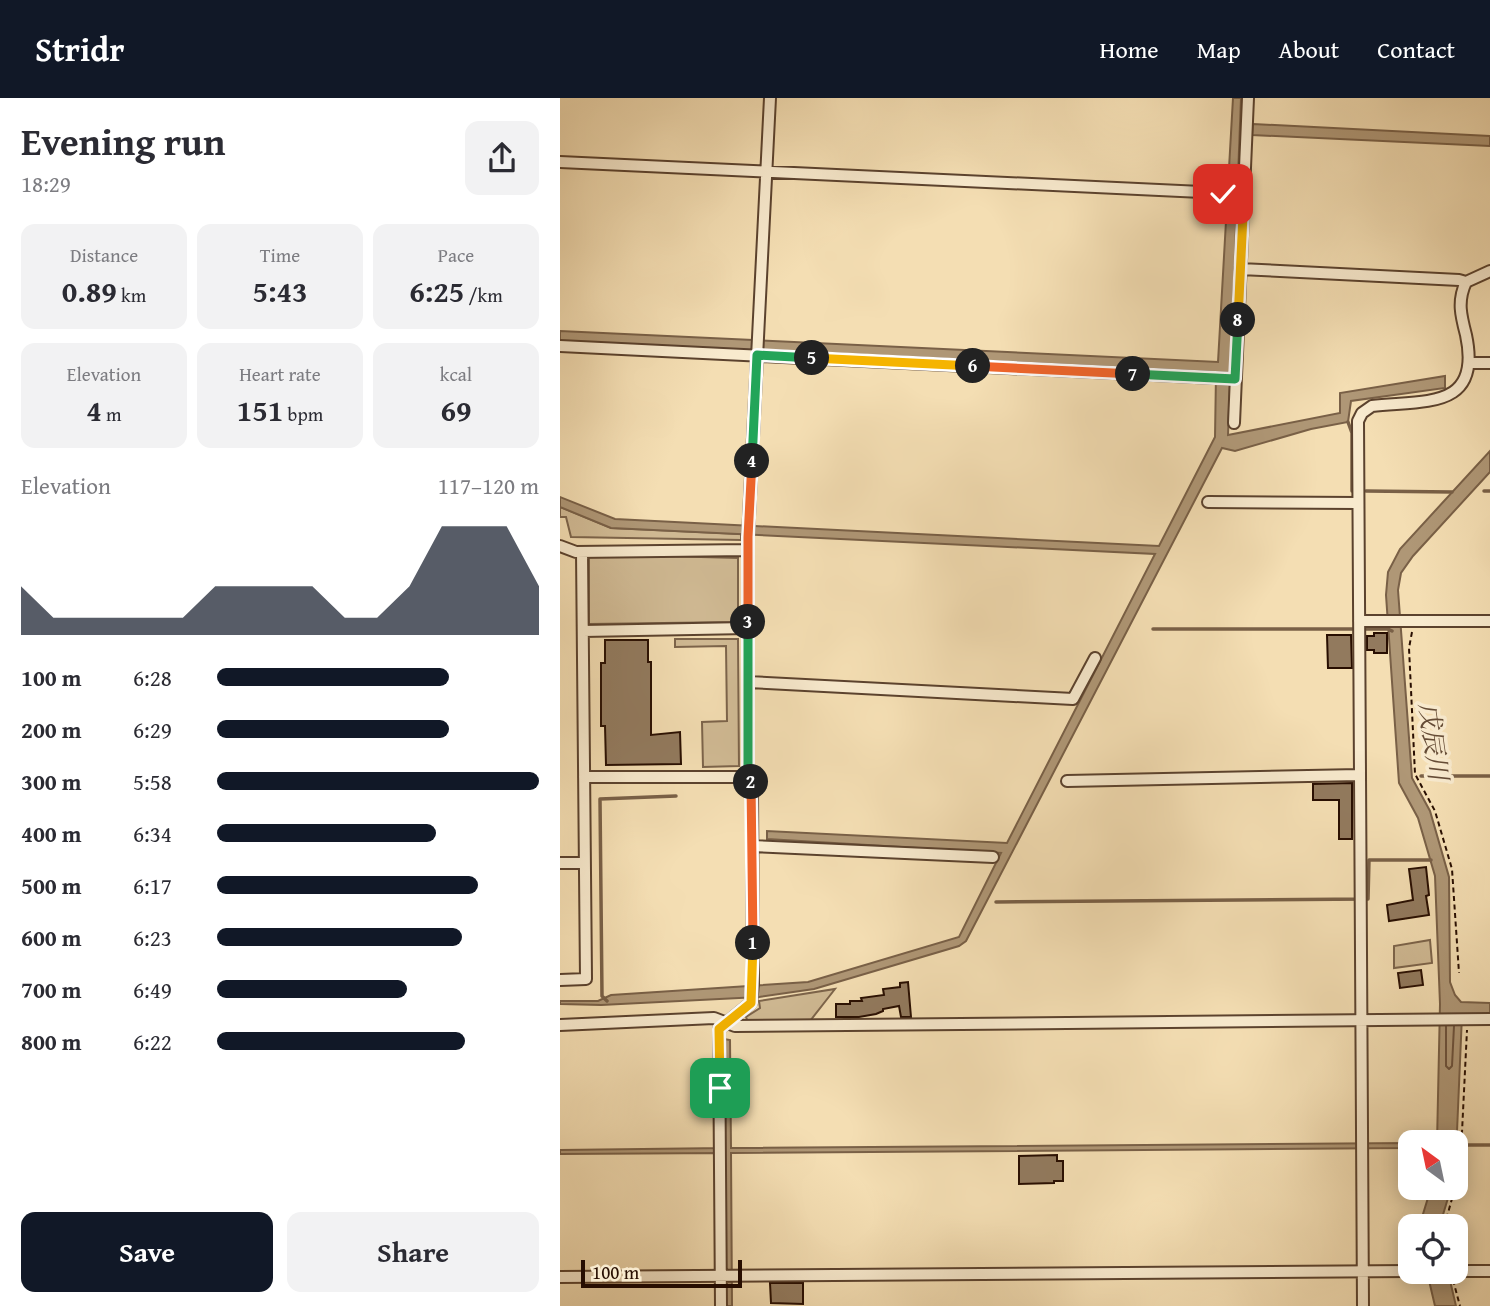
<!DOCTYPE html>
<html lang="en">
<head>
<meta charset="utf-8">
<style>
  body { margin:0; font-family:"Gentium Book Plus","Noto Serif JP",serif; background:#f2f2f3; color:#2b2b33; height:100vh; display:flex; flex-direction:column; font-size:26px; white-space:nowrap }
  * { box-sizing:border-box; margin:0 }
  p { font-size:23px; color:#7c7c81 }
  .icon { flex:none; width:38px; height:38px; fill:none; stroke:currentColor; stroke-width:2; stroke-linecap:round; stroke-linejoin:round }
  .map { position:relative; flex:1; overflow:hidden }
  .details { display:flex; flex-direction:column; background:#fff; width:560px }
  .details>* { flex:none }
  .needle { width:46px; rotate:327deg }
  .controls { position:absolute; left:838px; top:1032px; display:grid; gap:14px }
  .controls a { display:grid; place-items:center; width:70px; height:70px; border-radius:14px; background:#fff; box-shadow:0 4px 18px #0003; font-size:35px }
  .scale { position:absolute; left:21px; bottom:18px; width:161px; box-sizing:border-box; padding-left:7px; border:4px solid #280e01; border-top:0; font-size:19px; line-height:24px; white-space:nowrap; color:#280e01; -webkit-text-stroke:5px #f8eace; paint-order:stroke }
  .pin { position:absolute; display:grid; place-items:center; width:60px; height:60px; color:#fff; margin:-30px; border-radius:14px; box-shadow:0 4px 10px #0006 }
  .km { position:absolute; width:35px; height:35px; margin:-18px; border-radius:50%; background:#222; color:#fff; font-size:19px; line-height:35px; text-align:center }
  .round { display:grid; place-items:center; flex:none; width:74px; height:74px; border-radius:14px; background:#f2f2f3 }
  .summary { display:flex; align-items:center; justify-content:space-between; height:119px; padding:0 21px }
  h1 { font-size:38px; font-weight:700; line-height:52px }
  .stats { display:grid; grid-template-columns:repeat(3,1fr); gap:10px; height:119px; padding:7px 21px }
  .stats div { display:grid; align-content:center; border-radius:14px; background:#f2f2f3; text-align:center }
  .stats b { font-size:30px; font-weight:700 }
  .stats small { font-size:19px; font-weight:400 }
  .stats p { font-size:19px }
  .chart { height:196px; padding:14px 21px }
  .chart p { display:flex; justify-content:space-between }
  .chart svg { width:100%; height:126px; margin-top:7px; fill:#111827; opacity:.7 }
  .action { display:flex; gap:14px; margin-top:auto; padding:14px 21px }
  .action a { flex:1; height:80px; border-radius:14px; background:#111827; color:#fff; font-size:28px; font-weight:700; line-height:80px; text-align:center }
  .action a+a { background:#f2f2f3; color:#2b2b33 }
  ul { padding:0 21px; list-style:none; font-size:23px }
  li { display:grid; grid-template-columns:112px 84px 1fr; align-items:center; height:52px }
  li i { height:18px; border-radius:9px; background:#111827 }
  header { display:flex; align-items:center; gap:42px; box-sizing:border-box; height:98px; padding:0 35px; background:#111827; color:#fff }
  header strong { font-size:33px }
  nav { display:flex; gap:38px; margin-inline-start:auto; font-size:24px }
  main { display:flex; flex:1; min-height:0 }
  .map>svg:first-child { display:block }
  .green { fill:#d1bb95; stroke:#7c644b; stroke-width:2 }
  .water { fill:#af9776; stroke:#796047; stroke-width:2 }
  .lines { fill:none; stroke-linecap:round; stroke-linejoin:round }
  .shore { stroke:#6c523c; stroke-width:2 }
  .stream { stroke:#796047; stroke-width:3.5 }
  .building { fill:#927a5e; stroke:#280e01; stroke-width:2 }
  .minor-casing { stroke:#5b422e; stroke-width:14 }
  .path { stroke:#280e01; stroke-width:2; stroke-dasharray:5 3.5; stroke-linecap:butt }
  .minor { stroke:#f8eace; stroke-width:10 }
  .split-1-casing { stroke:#fff; stroke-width:14 }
  .split-2-casing { stroke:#fff; stroke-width:14 }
  .split-3-casing { stroke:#fff; stroke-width:14 }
  .split-4-casing { stroke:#fff; stroke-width:14 }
  .split-5-casing { stroke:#fff; stroke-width:14 }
  .split-6-casing { stroke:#fff; stroke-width:14 }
  .split-7-casing { stroke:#fff; stroke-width:14 }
  .split-8-casing { stroke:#fff; stroke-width:14 }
  .split-9-casing { stroke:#fff; stroke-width:14 }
  .split-1 { stroke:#f5b400; stroke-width:9 }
  .split-2 { stroke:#f0652b; stroke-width:9 }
  .split-3 { stroke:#22a559; stroke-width:9 }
  .split-4 { stroke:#f0652b; stroke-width:9 }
  .split-5 { stroke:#22a559; stroke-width:9 }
  .split-6 { stroke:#f5b400; stroke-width:9 }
  .split-7 { stroke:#f0652b; stroke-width:9 }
  .split-8 { stroke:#22a559; stroke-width:9 }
  .split-9 { stroke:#f5b400; stroke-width:9 }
  .labels { text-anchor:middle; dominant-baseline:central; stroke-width:7; stroke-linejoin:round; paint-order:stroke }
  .water-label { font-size:26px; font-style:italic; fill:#654c36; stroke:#f8eace }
</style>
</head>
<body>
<header>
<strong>Stridr</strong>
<nav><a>Home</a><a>Map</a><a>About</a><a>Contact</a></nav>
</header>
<main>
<section class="details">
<div class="summary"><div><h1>Evening run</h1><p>18:29</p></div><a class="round"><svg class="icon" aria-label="share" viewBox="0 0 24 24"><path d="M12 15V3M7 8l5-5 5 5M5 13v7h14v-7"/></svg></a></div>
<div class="stats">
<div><p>Distance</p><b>0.89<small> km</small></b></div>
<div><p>Time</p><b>5:43</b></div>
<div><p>Pace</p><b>6:25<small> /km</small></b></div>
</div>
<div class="stats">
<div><p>Elevation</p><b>4<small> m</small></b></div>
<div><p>Heart rate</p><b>151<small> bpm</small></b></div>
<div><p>kcal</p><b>69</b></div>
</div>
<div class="chart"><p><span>Elevation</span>117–120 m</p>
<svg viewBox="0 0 160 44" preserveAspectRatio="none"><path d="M0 44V27L10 38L20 38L30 38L40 38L50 38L60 27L70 27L80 27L90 27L100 38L110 38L120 27L130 6L140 6L150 6L160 27V44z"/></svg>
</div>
<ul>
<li><b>100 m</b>6:28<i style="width:72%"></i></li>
<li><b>200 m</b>6:29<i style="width:72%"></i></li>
<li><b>300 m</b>5:58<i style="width:100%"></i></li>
<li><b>400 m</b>6:34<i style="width:68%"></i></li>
<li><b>500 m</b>6:17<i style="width:81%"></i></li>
<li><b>600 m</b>6:23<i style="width:76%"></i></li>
<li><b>700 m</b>6:49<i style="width:59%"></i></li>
<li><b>800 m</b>6:22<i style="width:77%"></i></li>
</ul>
<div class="action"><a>Save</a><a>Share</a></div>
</section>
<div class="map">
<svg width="930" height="1208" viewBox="0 0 930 1208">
  <rect width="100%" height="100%" fill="#f4deb3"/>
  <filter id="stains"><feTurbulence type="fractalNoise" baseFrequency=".00286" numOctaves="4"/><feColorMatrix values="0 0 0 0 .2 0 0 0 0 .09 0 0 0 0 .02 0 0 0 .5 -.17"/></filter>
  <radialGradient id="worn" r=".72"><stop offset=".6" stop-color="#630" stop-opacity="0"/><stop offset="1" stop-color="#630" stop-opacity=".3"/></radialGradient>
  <path class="green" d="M0,409L51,430L181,436V442L11,439L6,419H0Z
    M29,456L178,460V524L29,526Z
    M115,541H178L179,668L143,669L142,624L167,623L166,548L115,549Z
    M870,842L872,865L834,870V848Z
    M275,891L250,923L188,924L186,919L200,910L199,903Z"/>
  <path class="water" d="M673,0H681L668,337L780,315V295L885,278V290L791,303L788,324L751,331L675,353L662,350L406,843L399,848L254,891L199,899L41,907L0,906V903H38L51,897L248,884L399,839L441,755L207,741V733L447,745L595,456L51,430L0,409V399L55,421L599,448L655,339L656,276L0,244V233L658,264Z
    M693,26L930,38V48L692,37Z
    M930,353V374L853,458L841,475L838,492L852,680L870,713L889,779L890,884L895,897L901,904L930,905V917H902L896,1057V1045H877L880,906L875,778L858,720L839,685L826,497L828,474L840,451Z
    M164,941L170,942L171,1050L850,1045V1050L171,1055L172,1208H166L165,1055L0,1056V1052L165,1050Z
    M871,1090H891L882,1120L883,1129H864L863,1116Z
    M867,1174H888L896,1208H875Z"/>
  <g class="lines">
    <path class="shore" d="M886,928V968L889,971L892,968L894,928"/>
    <path class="stream" d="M788,324L792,335V393
      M806,393L892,394
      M924,393H930
      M593,531H828L832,533
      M861,678H930
      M436,804L808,801L809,762H871
      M47,903L42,898L40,701L116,698
      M908,1047H930"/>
  </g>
  <path class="building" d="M814,535H827V555H814V552H807V538H814Z
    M767,537H791L792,570H768Z
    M45,542H88V564H91V637L120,634L121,666L46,667L45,628H41V565H45Z
    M792,685V741H779V702H753V686Z
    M866,769L869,797L866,798L869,817L829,823L827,807L853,802L849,771Z
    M861,872L863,887L840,890L838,875Z
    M348,884L351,919H341L339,908L323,911V913L316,916L299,919H276V906H290V903H302L301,900L324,897L323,891L340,889V885Z
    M497,1057V1063H503V1083H494V1085L459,1086V1058Z
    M210,1185H243V1206L211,1205Z"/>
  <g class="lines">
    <g class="minor-casing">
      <path id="minor" d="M0,64L684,96
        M680,171L899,182L906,184
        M0,248L675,281
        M909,265H930
        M674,325L688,0
        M648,404L798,405
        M0,448L16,454L188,452
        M799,523H930
        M23,533L188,530
        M188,584L513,601L535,560
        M24,679H190
        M507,683L799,677
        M192,748L433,759
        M0,765H24
        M0,882L26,881L22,454
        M0,927L154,920L175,928L930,921
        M896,1173H930
        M0,1179L850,1173
        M161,1208L159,931L191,905L193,886L192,690L188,676V439L210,0
        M803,1208L798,323L802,315L812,308C865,302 922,312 906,237C901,218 897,203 906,184L930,173"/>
    </g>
    <path class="path" d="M852,534L849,550L855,676L875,713L892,771L899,875
      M896,1087L900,1075L907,932
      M887,1129L886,1122L895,1090
      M893,1182L900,1208"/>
    <use href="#minor" class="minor"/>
  </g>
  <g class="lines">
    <g class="split-1-casing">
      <path id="split-1" d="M160,990L159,931L191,905L193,845"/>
    </g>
    <g class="split-2-casing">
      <path id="split-2" d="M191,684L193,845"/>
    </g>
    <g class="split-3-casing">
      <path id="split-3" d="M188,524V676L191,684"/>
    </g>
    <g class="split-4-casing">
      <path id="split-4" d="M188,524V439L192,363"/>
    </g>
    <g class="split-5-casing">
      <path id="split-5" d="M192,363L197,257L252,260"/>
    </g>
    <g class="split-6-casing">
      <path id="split-6" d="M252,260L413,268"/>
    </g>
    <g class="split-7-casing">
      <path id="split-7" d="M413,268L573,276"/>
    </g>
    <g class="split-8-casing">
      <path id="split-8" d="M573,276L675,281L678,222"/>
    </g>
    <g class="split-9-casing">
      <path id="split-9" d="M663,96H684L678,222"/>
    </g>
    <use href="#split-1" class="split-1"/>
    <use href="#split-2" class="split-2"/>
    <use href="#split-3" class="split-3"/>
    <use href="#split-4" class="split-4"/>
    <use href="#split-5" class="split-5"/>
    <use href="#split-6" class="split-6"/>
    <use href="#split-7" class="split-7"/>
    <use href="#split-8" class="split-8"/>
    <use href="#split-9" class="split-9"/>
  </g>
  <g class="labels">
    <g class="water-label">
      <text transform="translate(874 643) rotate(82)">戊辰川</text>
    </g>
  </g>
  <rect width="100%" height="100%" filter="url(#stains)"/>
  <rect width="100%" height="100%" fill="url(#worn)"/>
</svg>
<div class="controls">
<a><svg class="needle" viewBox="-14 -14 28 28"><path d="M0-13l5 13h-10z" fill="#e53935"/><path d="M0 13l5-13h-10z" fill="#7c7c81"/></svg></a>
<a><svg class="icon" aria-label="locate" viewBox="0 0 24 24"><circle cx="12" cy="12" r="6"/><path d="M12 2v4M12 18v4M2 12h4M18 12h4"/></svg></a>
</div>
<div class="scale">100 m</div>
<div class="pin" style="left:160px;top:990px;background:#1e9e55"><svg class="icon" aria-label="arrive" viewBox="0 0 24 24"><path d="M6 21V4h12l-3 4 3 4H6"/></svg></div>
<div class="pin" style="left:663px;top:96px;background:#d93025"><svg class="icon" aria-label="check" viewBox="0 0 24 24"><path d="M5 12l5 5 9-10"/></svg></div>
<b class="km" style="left:193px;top:845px">1</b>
<b class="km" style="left:191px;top:684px">2</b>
<b class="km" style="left:188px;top:524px">3</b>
<b class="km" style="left:192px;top:363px">4</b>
<b class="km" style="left:252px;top:260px">5</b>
<b class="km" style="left:413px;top:268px">6</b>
<b class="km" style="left:573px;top:276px">7</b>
<b class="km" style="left:678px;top:222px">8</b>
</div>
</main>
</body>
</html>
